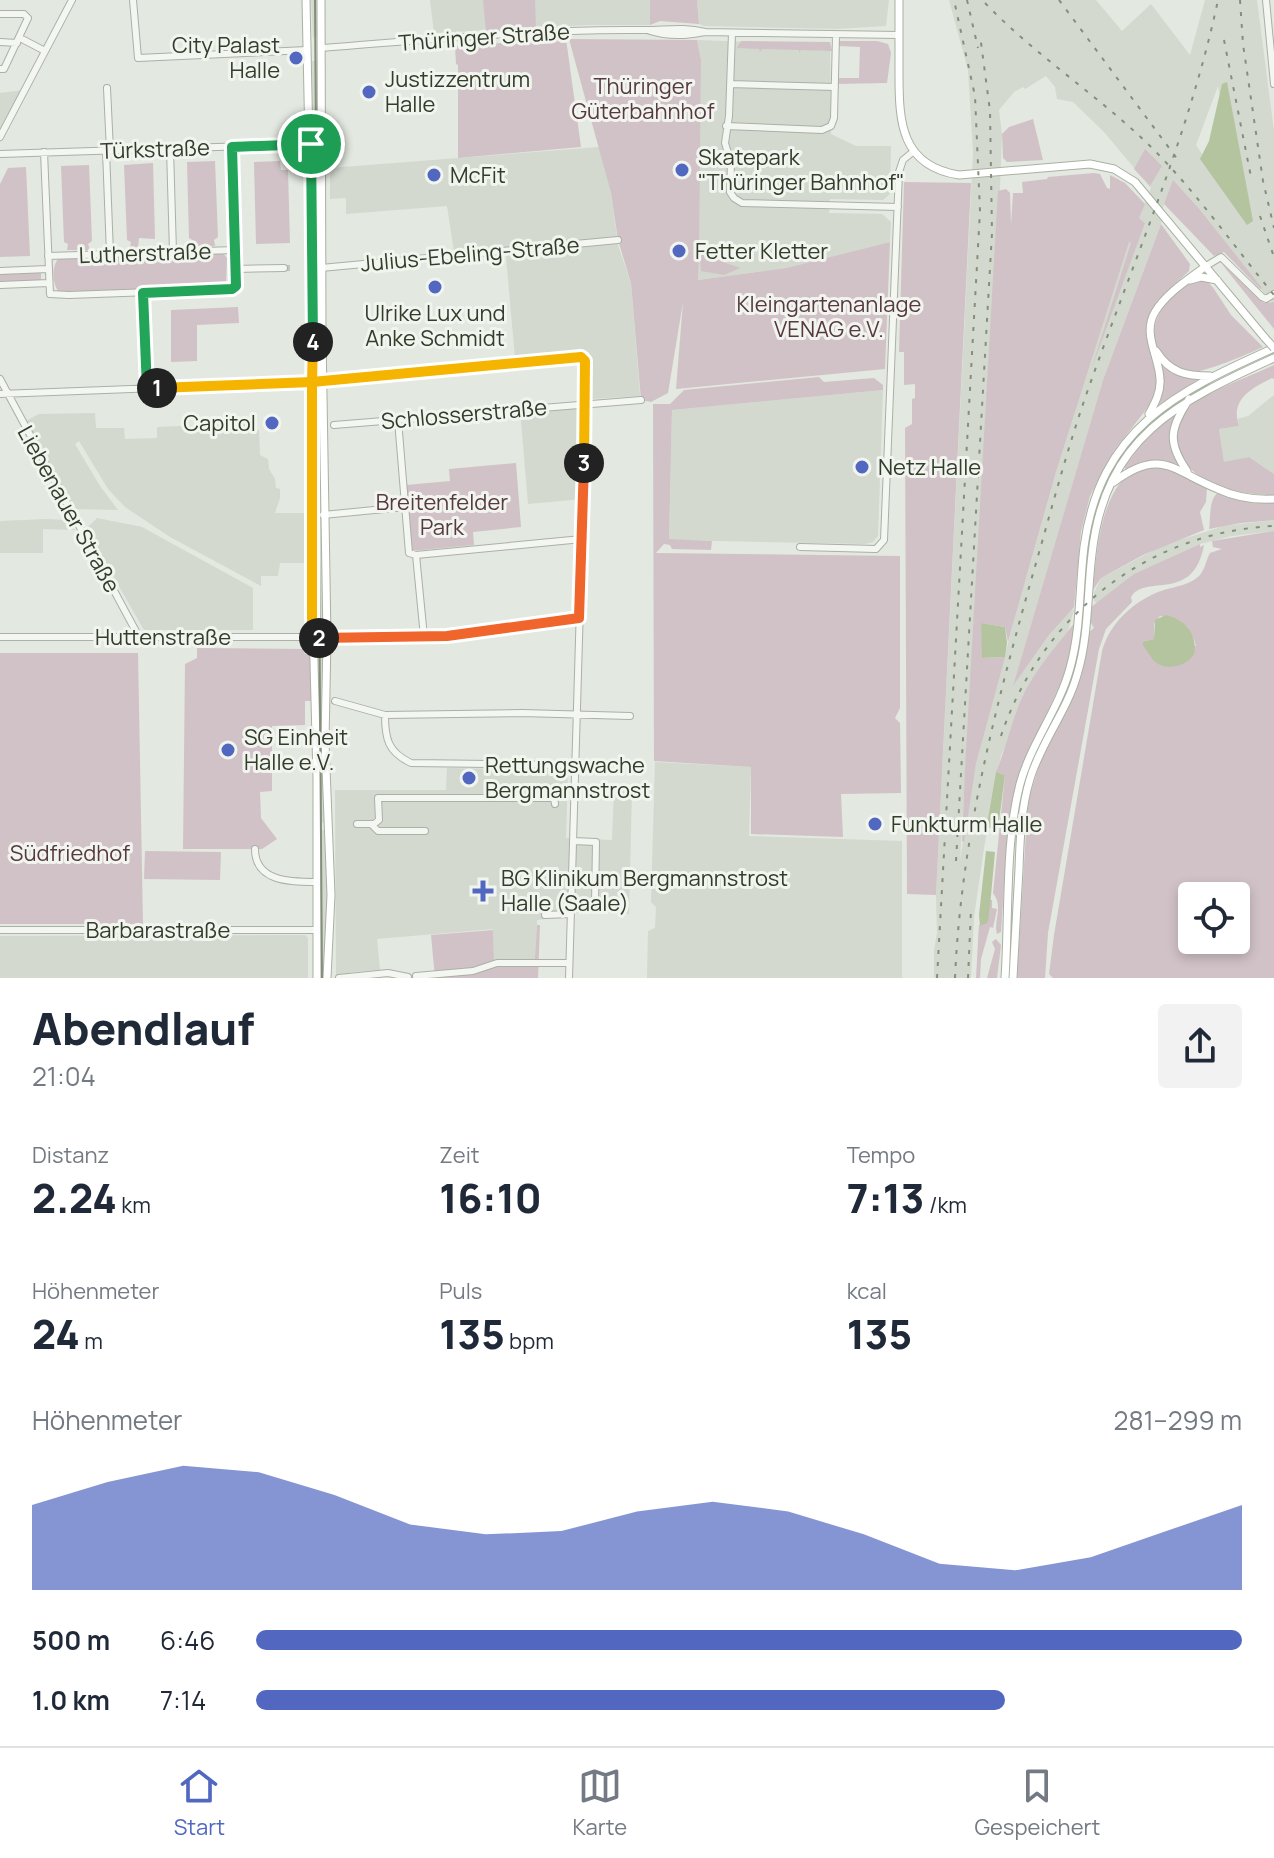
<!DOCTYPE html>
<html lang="de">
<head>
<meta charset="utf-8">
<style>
  body { margin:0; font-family:Manrope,sans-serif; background:#f2f2f3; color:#1f2937; height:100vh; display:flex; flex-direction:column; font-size:30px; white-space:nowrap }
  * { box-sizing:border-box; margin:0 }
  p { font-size:26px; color:#747a83 }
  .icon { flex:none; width:44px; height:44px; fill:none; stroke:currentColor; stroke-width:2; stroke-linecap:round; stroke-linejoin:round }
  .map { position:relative; height:978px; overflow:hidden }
  .drawer { display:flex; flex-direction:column; background:#fff; flex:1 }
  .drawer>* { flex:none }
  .tools { position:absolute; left:1178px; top:882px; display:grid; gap:16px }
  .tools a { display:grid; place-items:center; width:72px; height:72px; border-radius:8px; background:#fff; box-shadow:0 4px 12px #0003; font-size:40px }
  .pin { position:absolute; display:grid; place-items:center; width:68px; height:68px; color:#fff; margin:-34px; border:4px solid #fff; border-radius:50%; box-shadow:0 2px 8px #0007 }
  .km { position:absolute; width:40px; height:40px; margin:-20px; border-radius:50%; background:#222; color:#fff; font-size:22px; line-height:40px; text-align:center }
  .round { display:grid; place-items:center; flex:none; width:84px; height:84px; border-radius:8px; background:#f2f2f3 }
  .summary { display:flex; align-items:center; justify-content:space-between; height:136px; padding:0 32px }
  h1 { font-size:44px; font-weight:800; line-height:60px }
  .metrics { display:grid; grid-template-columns:repeat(3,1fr); gap:12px; height:136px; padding:8px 32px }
  .metrics div { display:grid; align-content:center }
  .metrics b { font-size:40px; font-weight:800 }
  .metrics small { font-size:22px; font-weight:400 }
  .metrics p { font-size:22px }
  .chart { height:224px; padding:16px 32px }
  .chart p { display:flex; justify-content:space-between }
  .chart svg { width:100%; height:144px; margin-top:8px; fill:#5268c0; opacity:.7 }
  ul { padding:0 32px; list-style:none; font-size:26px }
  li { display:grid; grid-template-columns:128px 96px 1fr; align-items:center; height:60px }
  li i { height:20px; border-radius:10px; background:#5268c0 }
  .tab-bar { display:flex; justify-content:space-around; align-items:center; height:112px; border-top:2px solid #e0e1e3; background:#fff; font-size:22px; color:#747a83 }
  .tab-bar a { display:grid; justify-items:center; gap:4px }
  .tab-bar .selected { color:#5268c0 }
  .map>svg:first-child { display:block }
  .built { fill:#d3d9cf; fill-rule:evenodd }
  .green { fill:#d1c2c7; fill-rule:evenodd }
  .water { fill:#b3c49f }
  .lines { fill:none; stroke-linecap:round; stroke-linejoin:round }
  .minor-tunnel { stroke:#c0c6bc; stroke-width:6; stroke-dasharray:6 3; stroke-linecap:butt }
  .minor-casing { stroke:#aab1a6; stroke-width:8 }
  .major-casing { stroke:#a8b2a1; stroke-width:9 }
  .minor { stroke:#f4f6f2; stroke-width:6 }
  .major { stroke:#fff; stroke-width:7 }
  .tram { stroke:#848f7b; stroke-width:2 }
  .rail { stroke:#848f7b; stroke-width:2; stroke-dasharray:4 8; stroke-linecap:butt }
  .major-bridge-casing { stroke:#a8b2a1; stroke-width:9; stroke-linecap:butt }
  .major-bridge { stroke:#fff; stroke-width:7 }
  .split-1-casing { stroke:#fff; stroke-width:16 }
  .split-2-casing { stroke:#fff; stroke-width:16 }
  .split-3-casing { stroke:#fff; stroke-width:16 }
  .split-4-casing { stroke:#fff; stroke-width:16 }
  .split-5-casing { stroke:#fff; stroke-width:16 }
  .split-1 { stroke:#22a559; stroke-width:10 }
  .split-2 { stroke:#f5b400; stroke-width:10 }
  .split-3 { stroke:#f0652b; stroke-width:10 }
  .split-4 { stroke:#f5b400; stroke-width:10 }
  .split-5 { stroke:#22a559; stroke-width:10 }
  .poi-dot { fill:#5268c0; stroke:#f2f5ef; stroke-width:3 }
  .labels { text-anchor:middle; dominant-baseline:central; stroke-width:6; stroke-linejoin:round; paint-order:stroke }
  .street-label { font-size:22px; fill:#323d2a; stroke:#f2f5ef }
  .poi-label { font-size:22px; fill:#323d2a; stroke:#f2f5ef; text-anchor:start }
  .park-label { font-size:22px; fill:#573940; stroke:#f2f5ef }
</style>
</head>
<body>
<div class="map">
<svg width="1274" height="978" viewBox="0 0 1274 978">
  <rect width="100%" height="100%" fill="#e3e8e0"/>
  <path class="built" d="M311,0H317L318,35L313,38Z
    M430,0H650V25H590L434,33Z
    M697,0H889L886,26L836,29L704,26L699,24Z
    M949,0H1096L1122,31L1151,4L1190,55L1205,0H1257L1274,131V305L1226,247L1164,203L1161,224L1103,380L1014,683L1067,606L1074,610L1068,631L1001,755L984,848L974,917L971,978H934V950L937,933L936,895L973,153L968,70ZM1046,76L1055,87L1057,99L1073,102L1104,132L1151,188L1129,241L1104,320L1056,472L1014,621L976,764L960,860L999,216L1002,134L999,110L1014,92L1023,87L1025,89ZM1218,86L1235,168L1241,212L1196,145Z
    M697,40L830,45L831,134L856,146H891L890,194L883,200L830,199L829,213L882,214L891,222L890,242L786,268L697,280L701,60Z
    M312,61H318L320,380H315Z
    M24,90L0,137V93Z
    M599,147L611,193L617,237L454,252L447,206L346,214V198L330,199V168Z
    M617,242L631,283L640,396L591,399L589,352L515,358L506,257L507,254Z
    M315,385H319L323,568V624L322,630L317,632L314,569L316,521Z
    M883,390L878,536L873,542L865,544L669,540L672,410Z
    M1274,395V474L1249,457L1224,463L1219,429L1239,426L1237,419L1248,416Z
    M586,403L583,499L528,504L520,409Z
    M95,413L96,428H124L125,439L157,438V427L252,423V430H259L260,455L268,459L269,469L275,479L276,488L280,489V498L275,513H304L305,563H280L278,576H261V586L170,537L125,507L108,489L79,441L75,444L100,486L118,510L73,509L24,422L39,414Z
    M97,518L142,527L253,588V630H144L86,529Z
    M47,519L65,520L75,530L43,529V553H0V521Z
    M1274,520V531L1232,536L1200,544L1135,574L1100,605L1094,601V592L1101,578L1164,545L1224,526Z
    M317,650H322L325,825L321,821Z
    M655,762L751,767L749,836L902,841V978H647L648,931L655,928L656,907L651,902Z
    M447,768L568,770L566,838L612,840L614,791H632L629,914L567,911L566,917L537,920L536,959L494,960L493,929L377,939L380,970L351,972V977L336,978L335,790H446Z
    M319,830H325L328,898L325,978H320Z
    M305,935L308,938V978H0V936Z"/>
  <path class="green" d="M483,0H535L536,28L486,31Z
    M650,0H697L699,24L660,21L650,25Z
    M566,39L581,147L458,158V65L456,64L455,46Z
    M569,39L697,40L701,60L699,242C704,258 724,262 740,268L724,275L701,271L699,248L698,280L786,268L890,242L885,369L676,389L683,302L668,393L651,402L641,400L631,283L618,240L611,193Z
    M741,41L830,42L832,51L801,50L799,53V50L762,49L760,52L759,49L737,48Z
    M838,41H877L888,44L891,53L887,83L837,84V78H859L860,47L838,46Z
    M1033,119L1043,160L1007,162L1003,158L1002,134L1009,127Z
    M1145,149L1162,166L1150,186L1134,169Z
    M215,161L218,237L214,240L215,246H193L194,241L189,238L187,162Z
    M280,161L281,170H288L290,243L256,244L254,162Z
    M153,163L155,239L139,238L138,248H130L131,242L127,240L124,165Z
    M89,165L92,241L88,244L90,250H67L68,244L64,242L61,166Z
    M26,167L30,256L0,257V184L8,168Z
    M1094,173L1100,174L1107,188L1110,189V175L1125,183L1145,204L1139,218L1145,223L1091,370L1131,243L1129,242L1056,472L1008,642L1005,627L981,623L983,658L1005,657L976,764L964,842L962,841L965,768L998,191L1006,189L1010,193L1011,225L1013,193H1023L1022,182L1047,179L1048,177Z
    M1173,180L1200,210L1262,288L1260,289L1224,252L1214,256L1164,204Z
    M904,182L971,183L936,895L907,894L905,428L912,424V399L915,398V384L904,385V352H899Z
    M1161,224L1190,264L1189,271L1162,296L1150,315L1158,379L1155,398L1114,451L1090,496L1081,532L1074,607L1048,636L1013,686L1103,380Z
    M223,253L227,258L226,287L60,293C52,286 51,266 59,258Z
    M1221,263L1264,303L1274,302V329Z
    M0,272H41V281L0,283Z
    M1198,280L1209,283L1214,289L1231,315L1263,347C1248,354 1206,372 1192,372C1181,372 1173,366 1165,358C1137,330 1169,291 1198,280Z
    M238,307L239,323L197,325V361L171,362V310Z
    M1274,365V379L1272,378C1250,389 1230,400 1239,426L1219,429L1224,462L1249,457L1274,474V495C1239,495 1185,484 1177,444C1174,430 1180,415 1191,405C1208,391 1251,376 1274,365Z
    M1161,366L1178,375L1199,379L1154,408Z
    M819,377L824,382L874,378L883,385V390L672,410L669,539L712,541L711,550L672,549L670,545L664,544L656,553L900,556V708L895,718L900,723L901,793L841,794L843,837L751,834V767L654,761L653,404H670L684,390Z
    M1180,408L1174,421L1179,467C1160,458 1145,460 1127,470L1124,467L1151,433Z
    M516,463L521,527L473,532L474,545L411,551L406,485L450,481L449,469Z
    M1140,467H1168L1207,487L1206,502L1200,512L1204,530L1143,555L1101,578L1093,590C1096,557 1099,511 1120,483C1125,477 1133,472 1140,467Z
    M1219,492L1274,501V520L1241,523L1209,529C1211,518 1208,499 1219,492Z
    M1274,531V978H1053L1049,974L1054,935L1102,651C1110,622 1136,599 1164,590C1175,587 1191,584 1199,576C1205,570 1206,560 1210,553L1222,549L1213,547L1212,541ZM1160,616C1180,619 1191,624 1196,646L1145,641L1154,639V624ZM1192,896H1236V940H1192Z
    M1200,544V547L1204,545C1193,604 1146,573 1131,597L1132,602L1106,629L1099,649L1048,933L1045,978H1017L1028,801L1042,757L1081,677L1089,632L1094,628L1090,621L1091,607L1134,574Z
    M1084,613L1079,657L1071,685L1027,781L1009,978L1017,831L1021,795L1036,749L1073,674Z
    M1075,622L1068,668L1026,757L1005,872L1001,932L997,934C993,921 1004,907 993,893L1005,775L996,772C1006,749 1011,723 1021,700C1034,670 1057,646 1075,622Z
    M197,648L303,649L305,654H311L313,701H305V725L272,726V791L260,792L261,818L277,839L262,849H183L185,664L197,658Z
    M0,653H138L143,924H0Z
    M145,851L221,852L220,880L144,879Z
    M990,900H992V908L997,909L993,928L990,927L981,959L980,978H976L979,924L980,926L989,917Z
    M537,925H540L538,978H435L431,935L493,930L494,961L535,959Z
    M996,939L1001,945L997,978H987L995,949L992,942Z"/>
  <path class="water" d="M1227,82L1253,221L1247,225L1200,159L1209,141L1222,84Z
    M1166,615C1185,620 1198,633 1194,654C1187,666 1166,672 1154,661C1150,656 1146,649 1142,644L1145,641L1154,639L1155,620Z
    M981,623L1005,627L1007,643L1005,657L982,658Z
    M996,772L1005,775L998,829L989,828L987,825Z
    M986,851L995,852L989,917L987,923L980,926L979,915Z"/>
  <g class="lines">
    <path class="minor-tunnel" d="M284,268H293"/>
    <g class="minor-casing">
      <path id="minor" d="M133,0L138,58L307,50
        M1266,0L1274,84
        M0,14H24L28,18L4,69H0
        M650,31C669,37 686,36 705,32L899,35
        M732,33L729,116L725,143L731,163L730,192L734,198L742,203L898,207
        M20,38L45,51
        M0,42L17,43
        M321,48C426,40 533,29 638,30C662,31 681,26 705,32
        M730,84L835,87
        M107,88L110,151
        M726,126L822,130L831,126L834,118L836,35
        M0,137L72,0
        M170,149L173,252
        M106,151L110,254
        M44,152L50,294L69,295L232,289L236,286L232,147
        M0,154L311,144
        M48,256L235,250
        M1206,266L1221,257L1262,297L1266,299L1274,294
        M321,268L618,240
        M235,269L284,268
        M0,271L48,269
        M0,285L49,283
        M143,293L147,389
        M0,379L139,637
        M322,381L581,357L585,361L586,403L569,978
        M0,394L312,382
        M398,420L409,553L416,555L424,637
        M334,425L641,400
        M323,515L405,507
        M800,547L876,549L884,540L899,172L903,160L914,151
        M416,555L582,539
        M0,637H424L466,634L579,618
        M335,701L385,715L522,713L630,716
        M385,715C385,739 388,752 411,763L575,765
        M357,824H374L379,820L378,798H554L555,804
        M371,824L378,831H425
        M255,849C255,882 291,882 316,882
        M571,908L590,909L595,904L596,842L573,841
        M545,915L570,914
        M0,930H317
        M416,976L473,971L497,963H569
        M339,978L388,973L408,977"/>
    </g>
    <g class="major-casing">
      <path id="major" d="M306,0L312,287V586L317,777V978
        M321,0L322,335L327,638L325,742L331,895L327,978
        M899,0C899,25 899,50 899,75C899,122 901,166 959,175L1090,164L1114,169L1135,182L1265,338
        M1190,280L1201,277L1217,280
        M1156,351C1170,373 1186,376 1210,376
        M1149,414C1155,403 1161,392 1160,379C1159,356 1142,334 1155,312C1166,293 1189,279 1206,266
        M1187,471C1166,441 1171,428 1189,399
        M1114,482C1161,447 1173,471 1218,489C1235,497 1255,500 1274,499
        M1005,978C1009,919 1005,841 1020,784C1031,743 1059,709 1070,668C1081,629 1079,587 1084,547C1100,428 1176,392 1274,348
        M1013,978C1015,942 1017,905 1019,869C1020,839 1021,808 1030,779C1041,742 1067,711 1077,675C1089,636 1087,594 1092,554C1105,437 1177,402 1274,358"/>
    </g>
    <use href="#minor" class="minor"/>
    <use href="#major" class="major"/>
    <path class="tram" d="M315,0L322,978"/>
    <path class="rail" d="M967,0L978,48
      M1059,0L1178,160
      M1240,0L1243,44L1263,181L1274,228
      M985,3C1035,55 1096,94 1148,144C1195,190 1232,244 1274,295
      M1224,40L1251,177
      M1260,216L1274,257
      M1001,736C1041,616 1147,532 1274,526
      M956,861L992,233L990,111L980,35
      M937,978L980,211L975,96L954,0
      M955,978C961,838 996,704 1034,570C1052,508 1068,445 1090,384C1135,257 1190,132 1218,0
      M968,978L971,910"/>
    <g class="major-bridge-casing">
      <path id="major-bridge" d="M1265,338L1274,348"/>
    </g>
    <use href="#major-bridge" class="major-bridge"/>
  </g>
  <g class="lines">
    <g class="split-1-casing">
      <path id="split-1" d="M157,388L147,389L143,293L232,289L236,286L232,147L311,144"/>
    </g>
    <g class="split-2-casing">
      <path id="split-2" d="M157,388L312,382V618L313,638H319"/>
    </g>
    <g class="split-3-casing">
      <path id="split-3" d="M319,638L447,636L579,618L584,463"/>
    </g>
    <g class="split-4-casing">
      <path id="split-4" d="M313,342L312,382L581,357L585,361L584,463"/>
    </g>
    <g class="split-5-casing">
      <path id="split-5" d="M311,144L313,342"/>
    </g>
    <use href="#split-1" class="split-1"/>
    <use href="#split-2" class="split-2"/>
    <use href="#split-3" class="split-3"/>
    <use href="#split-4" class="split-4"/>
    <use href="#split-5" class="split-5"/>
  </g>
  <g class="poi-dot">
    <circle cx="296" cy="58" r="8"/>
    <circle cx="369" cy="92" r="8"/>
    <circle cx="682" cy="170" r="8"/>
    <circle cx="434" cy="175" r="8"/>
    <circle cx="679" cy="251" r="8"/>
    <circle cx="435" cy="287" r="8"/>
    <circle cx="272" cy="423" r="8"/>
    <circle cx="862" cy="467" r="8"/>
    <circle cx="228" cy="750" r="8"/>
    <circle cx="469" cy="778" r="8"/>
    <circle cx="875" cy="824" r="8"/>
    <path d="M479 879h8v8h8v8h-8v8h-8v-8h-8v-8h8z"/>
  </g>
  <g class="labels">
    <g class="street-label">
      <text transform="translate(484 37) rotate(-4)">Thüringer Straße</text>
      <text transform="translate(155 149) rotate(-2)">Türkstraße</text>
      <text transform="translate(145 253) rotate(-2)">Lutherstraße</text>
      <text transform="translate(470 254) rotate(-5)">Julius-Ebeling-Straße</text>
      <text transform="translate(464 414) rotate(-5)">Schlosserstraße</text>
      <text transform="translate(69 509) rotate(61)">Liebenauer Straße</text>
      <text x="163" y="637">Huttenstraße</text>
      <text x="158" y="930">Barbarastraße</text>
    </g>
    <g class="poi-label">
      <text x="280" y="45" text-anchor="end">City Palast<tspan x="280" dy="25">Halle</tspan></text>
      <text x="385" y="79">Justizzentrum<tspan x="385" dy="25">Halle</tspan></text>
      <text x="698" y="157">Skatepark<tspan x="698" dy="25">"Thüringer Bahnhof"</tspan></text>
      <text x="450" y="175">McFit</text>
      <text x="695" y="251">Fetter Kletter</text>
      <text x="435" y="313" text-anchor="middle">Ulrike Lux und<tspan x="435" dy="25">Anke Schmidt</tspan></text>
      <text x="256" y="423" text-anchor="end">Capitol</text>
      <text x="878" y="467">Netz Halle</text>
      <text x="244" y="737">SG Einheit<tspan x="244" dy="25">Halle e.V.</tspan></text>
      <text x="485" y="765">Rettungswache<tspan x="485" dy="25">Bergmannstrost</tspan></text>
      <text x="891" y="824">Funkturm Halle</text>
      <text x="501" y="878">BG Klinikum Bergmannstrost<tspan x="501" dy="25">Halle (Saale)</tspan></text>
    </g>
    <g class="park-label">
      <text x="643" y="86">Thüringer<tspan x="643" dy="25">Güterbahnhof</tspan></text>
      <text x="829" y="304">Kleingartenanlage<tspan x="829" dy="25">VENAG e.V.</tspan></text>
      <text x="442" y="502">Breitenfelder<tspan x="442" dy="25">Park</tspan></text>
      <text x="70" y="853">Südfriedhof</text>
    </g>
  </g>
</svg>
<div class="tools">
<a><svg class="icon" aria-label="locate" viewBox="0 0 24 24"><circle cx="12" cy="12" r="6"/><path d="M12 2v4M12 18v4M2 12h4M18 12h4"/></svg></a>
</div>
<div class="pin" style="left:311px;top:144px;background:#1e9e55"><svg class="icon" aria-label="arrive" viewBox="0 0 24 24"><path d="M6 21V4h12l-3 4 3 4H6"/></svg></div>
<b class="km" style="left:157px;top:388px">1</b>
<b class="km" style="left:319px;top:638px">2</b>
<b class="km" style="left:584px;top:463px">3</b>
<b class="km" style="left:313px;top:342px">4</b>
</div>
<section class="drawer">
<div class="summary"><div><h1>Abendlauf</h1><p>21:04</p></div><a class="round"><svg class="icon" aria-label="share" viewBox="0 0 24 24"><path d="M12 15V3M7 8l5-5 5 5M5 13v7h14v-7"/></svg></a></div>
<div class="metrics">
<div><p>Distanz</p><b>2.24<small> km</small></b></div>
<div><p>Zeit</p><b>16:10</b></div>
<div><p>Tempo</p><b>7:13<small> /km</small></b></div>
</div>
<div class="metrics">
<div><p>Höhenmeter</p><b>24<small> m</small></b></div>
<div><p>Puls</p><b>135<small> bpm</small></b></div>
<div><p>kcal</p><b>135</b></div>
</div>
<div class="chart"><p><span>Höhenmeter</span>281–299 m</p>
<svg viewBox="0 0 160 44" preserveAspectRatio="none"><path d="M0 44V18L10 11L20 6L30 8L40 15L50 24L60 27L70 26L80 20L90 17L100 20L110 27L120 36L130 38L140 34L150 26L160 18V44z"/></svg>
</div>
<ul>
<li><b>500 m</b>6:46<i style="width:100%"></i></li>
<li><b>1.0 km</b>7:14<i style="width:76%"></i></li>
</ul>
</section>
<nav class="tab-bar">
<a class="selected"><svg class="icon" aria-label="home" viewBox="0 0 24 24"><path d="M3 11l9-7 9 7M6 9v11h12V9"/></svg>Start</a>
<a><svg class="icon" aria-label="map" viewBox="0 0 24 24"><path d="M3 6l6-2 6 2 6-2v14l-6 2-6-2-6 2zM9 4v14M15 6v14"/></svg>Karte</a>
<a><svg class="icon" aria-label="saved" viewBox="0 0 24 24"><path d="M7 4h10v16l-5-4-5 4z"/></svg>Gespeichert</a>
</nav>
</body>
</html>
